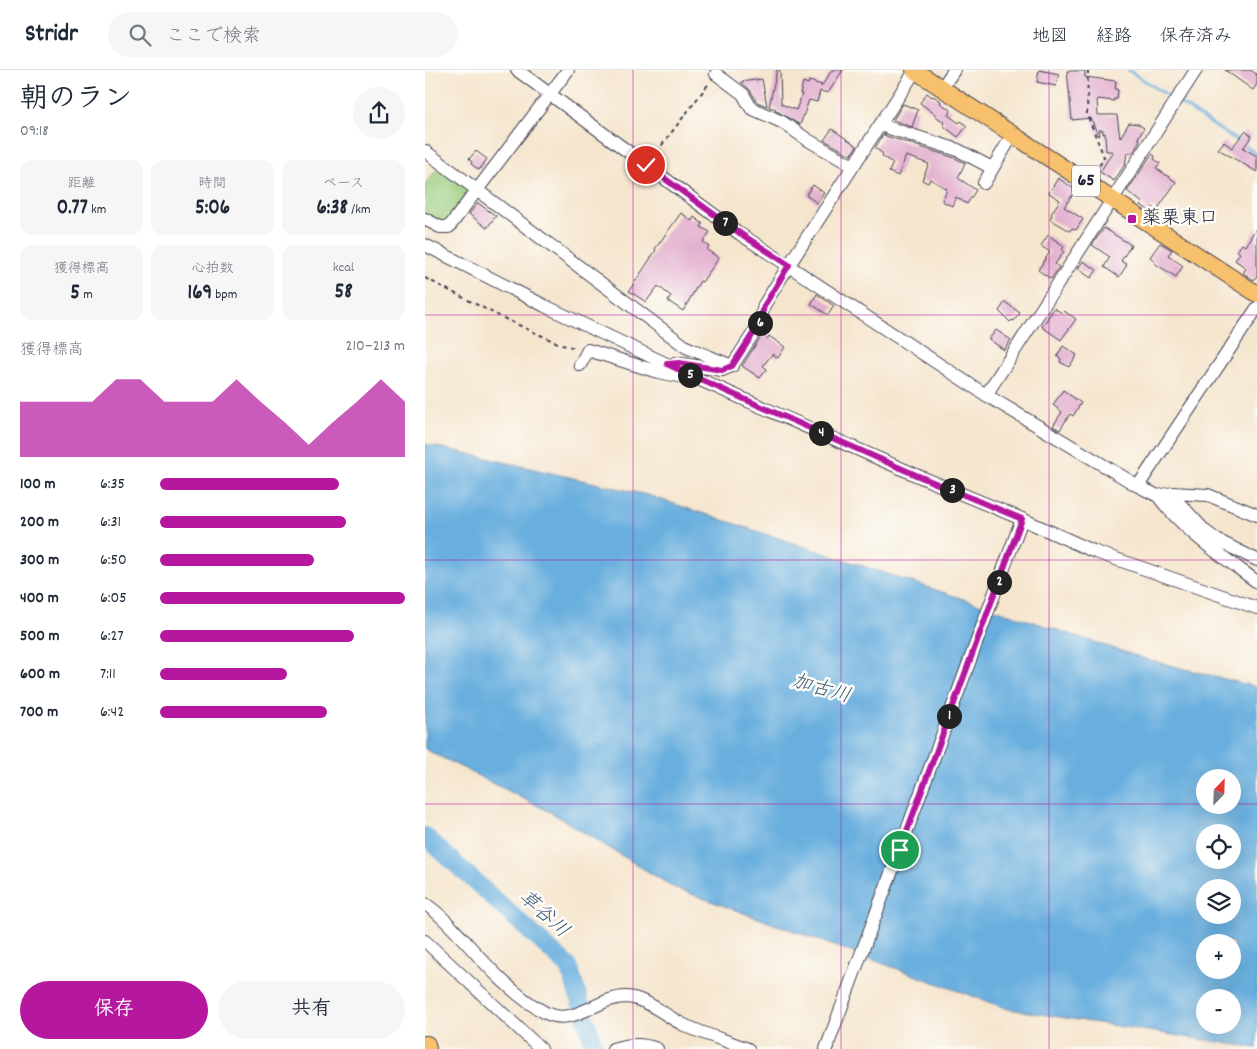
<!DOCTYPE html>
<html lang="ja">
<head>
<meta charset="utf-8">
<style>
  body { margin:0; font-family:Dekko,"Klee One",sans-serif; background:#f6f6f7; color:#1f2937; height:100vh; display:flex; flex-direction:column; font-size:19px; white-space:nowrap }
  * { box-sizing:border-box; margin:0 }
  p { font-size:16px; color:#747a83 }
  .icon { flex:none; width:28px; height:28px; fill:none; stroke:currentColor; stroke-width:2; stroke-linecap:round; stroke-linejoin:round }
  .map { position:relative; flex:1; overflow:hidden }
  .sheet { display:flex; flex-direction:column; background:#fff; width:425px }
  .sheet>* { flex:none }
  .needle { width:32px; rotate:23deg }
  .fabs { position:absolute; left:771px; top:699px; display:grid; gap:10px }
  .fabs a { display:grid; place-items:center; width:45px; height:45px; border-radius:50%; background:#fff; box-shadow:0 5px 20px #0002; font-size:25px }
  .pin { position:absolute; display:grid; place-items:center; width:42px; height:42px; color:#fff; margin:-21px; border:2px solid #fff; border-radius:50%; box-shadow:0 1px 5px #0007 }
  .km { position:absolute; width:25px; height:25px; margin:-12px; border-radius:50%; background:#222; color:#fff; font-size:14px; line-height:25px; text-align:center }
  .round { display:grid; place-items:center; flex:none; width:52px; height:52px; border-radius:26px; background:#f6f6f7 }
  .headline { display:flex; align-items:center; justify-content:space-between; height:85px; padding:0 20px }
  h1 { font-size:28px; font-weight:700; line-height:38px }
  .figures { display:grid; grid-template-columns:repeat(3,1fr); gap:8px; height:85px; padding:5px 20px }
  .figures div { display:grid; align-content:center; border-radius:12px; background:#f6f6f7; text-align:center }
  .figures b { font-size:21px; font-weight:700 }
  .figures small { font-size:14px; font-weight:400 }
  .figures p { font-size:14px }
  .chart { height:140px; padding:10px 20px }
  .chart p { display:flex; justify-content:space-between }
  .chart svg { width:100%; height:90px; margin-top:5px; fill:#b5179e; opacity:.7 }
  .primary-button { display:flex; gap:10px; margin-top:auto; padding:10px 20px }
  .primary-button a { flex:1; height:58px; border-radius:30px; background:#b5179e; color:#fff; font-size:20px; font-weight:700; line-height:58px; text-align:center }
  .primary-button a+a { background:#f6f6f7; color:#1f2937 }
  ul { padding:0 20px; list-style:none; font-size:16px }
  li { display:grid; grid-template-columns:80px 60px 1fr; align-items:center; height:38px }
  li i { height:12px; border-radius:6px; background:#b5179e }
  header { display:flex; align-items:center; gap:30px; box-sizing:border-box; height:70px; padding:0 25px; background:#fff; border-bottom:1px solid #e0e1e3 }
  header strong { font-size:24px }
  nav { display:flex; gap:28px; margin-inline-start:auto; font-size:18px }
  .search { width:350px; height:45px; background:#f6f6f7; display:flex; align-items:center; gap:12px; box-sizing:border-box; padding:0 18px; border-radius:28px; color:#747a83; font-size:19px }
  main { display:flex; flex:1; min-height:0 }
  .map>svg:first-child { display:block }
  .green { fill:#98cb7c; stroke:#5d765c }
  .water { fill:#67aede; stroke:#44688c; fill-rule:evenodd }
  .lines { fill:none; stroke-linecap:round; stroke-linejoin:round }
  .stream { stroke:#67aede; stroke-width:3 }
  .river { stroke:#67aede; stroke-width:18 }
  .building { fill:#e3b0cf }
  .minor-casing { stroke:#423f51; stroke-width:14 }
  .major-casing { stroke:#423f51; stroke-width:18 }
  .path { stroke:#423f51; stroke-width:2; stroke-dasharray:4 4; stroke-linecap:butt }
  .minor { stroke:#fff; stroke-width:12 }
  .major { stroke:#f7c06c; stroke-width:16 }
  .route-casing { stroke:#fff; stroke-width:10 }
  .route { stroke:#b5179e; stroke-width:6 }
  .grid { fill:none; stroke:#b5179e; stroke-width:1; stroke-opacity:0.55 }
  .poi-dot { fill:#b5179e; stroke:#fdfcf7; stroke-width:2 }
  .labels { text-anchor:middle; dominant-baseline:central; stroke-width:5; stroke-linejoin:round; paint-order:stroke }
  .shield { fill:#fdfcf7; stroke:#646373; stroke-width:1 }
  .shield-label { font-size:18px; font-weight:bold; fill:#22223b }
  .poi-label { font-size:19px; fill:#22223b; stroke:#fdfcf7; text-anchor:start }
  .water-label { font-size:20px; font-style:italic; fill:#3e5a7c; stroke:#fdfcf7 }
</style>
</head>
<body>
<header>
<strong>Stridr</strong>
<div class="search"><svg class="icon" aria-label="search" viewBox="0 0 24 24"><circle cx="10" cy="10" r="6"/><path d="M15 15l6 6"/></svg>ここで検索</div>
<nav><a>地図</a><a>経路</a><a>保存済み</a></nav>
</header>
<main>
<section class="sheet">
<div class="headline"><div><h1>朝のラン</h1><p>09:18</p></div><a class="round"><svg class="icon" aria-label="share" viewBox="0 0 24 24"><path d="M12 15V3M7 8l5-5 5 5M5 13v7h14v-7"/></svg></a></div>
<div class="figures">
<div><p>距離</p><b>0.77<small> km</small></b></div>
<div><p>時間</p><b>5:06</b></div>
<div><p>ペース</p><b>6:38<small> /km</small></b></div>
</div>
<div class="figures">
<div><p>獲得標高</p><b>5<small> m</small></b></div>
<div><p>心拍数</p><b>169<small> bpm</small></b></div>
<div><p>kcal</p><b>58</b></div>
</div>
<div class="chart"><p><span>獲得標高</span>210–213 m</p>
<svg viewBox="0 0 160 44" preserveAspectRatio="none"><path d="M0 44V17L10 17L20 17L30 17L40 6L50 6L60 17L70 17L80 17L90 6L100 17L110 27L120 38L130 27L140 17L150 6L160 17V44z"/></svg>
</div>
<ul>
<li><b>100 m</b>6:35<i style="width:73%"></i></li>
<li><b>200 m</b>6:31<i style="width:76%"></i></li>
<li><b>300 m</b>6:50<i style="width:63%"></i></li>
<li><b>400 m</b>6:05<i style="width:100%"></i></li>
<li><b>500 m</b>6:27<i style="width:79%"></i></li>
<li><b>600 m</b>7:11<i style="width:52%"></i></li>
<li><b>700 m</b>6:42<i style="width:68%"></i></li>
</ul>
<div class="primary-button"><a>保存</a><a>共有</a></div>
</section>
<div class="map">
<svg width="832" height="979" viewBox="0 0 832 979">
  <rect width="100%" height="100%" fill="#fdfcf7"/>
  <filter id="ink" filterUnits="userSpaceOnUse"><feTurbulence type="fractalNoise" baseFrequency=".02" numOctaves="2"/><feDisplacementMap in="SourceGraphic" scale="10" xChannelSelector="R" yChannelSelector="G"/><feConvolveMatrix kernelMatrix="1 2 1 2 8 2 1 2 1" color-interpolation-filters="sRGB"/></filter>
  <filter id="wash" filterUnits="userSpaceOnUse"><feTurbulence type="fractalNoise" baseFrequency=".0096" numOctaves="4" result="noise"/><feDisplacementMap in="SourceGraphic" scale="20" xChannelSelector="R" yChannelSelector="G"/><feGaussianBlur stdDeviation="1.12" result="paint"/><feColorMatrix in="noise" values="0 0 0 0 0 0 0 0 0 0 0 0 0 0 0 0 0 1.4 0 .05"/><feComposite in="paint" operator="in"/></filter>
  <g filter="url(#wash)">
    <rect width="100%" height="100%" fill="#f5e5cd"/>
    <path class="green" d="M15,95L48,121L22,155L0,146V114Z"/>
    <path class="water" d="M0,374L222,425L724,590L832,617V978L583,939L250,818L127,743L0,679ZM780,708H808V735H780ZM780,762H808V790H780ZM780,818H808V845H780ZM780,872H808V900H780ZM780,928H808V955H780Z"/>
    <g class="lines">
      <path class="stream" d="M703,0L748,29
        M753,32L832,84"/>
      <path class="river" d="M0,766L144,897L170,979"/>
    </g>
    <g id="blocks">
      <path class="building" d="M352,0H355L356,34L371,40L377,24H375L378,12L383,14L384,11L397,15L396,17L407,0H418L403,23L395,21L392,32L384,30L375,55L350,40L351,39L344,37Z
        M614,0L634,4L631,16L612,12Z
        M800,0H826L832,5V14L828,20Z
        M642,1H660V7L691,11L690,19L693,20L692,29H689V31L672,29L673,45H692L695,68L704,53L713,54L719,58L713,68L715,69L710,80L707,83L702,84L700,94L689,111L675,102L688,81H681L680,63L678,64V60H674L675,66H673L666,48L647,50Z
        M337,9L342,36L332,32L325,20L316,12Z
        M502,23L507,27L508,26L516,31L515,33L526,40L523,45L534,53L536,51L542,56L533,67L520,57L518,55L519,52L509,45L510,44L495,33Z
        M478,34L493,40L487,57L468,50Z
        M407,59L432,76L426,85L399,70Z
        M820,61L827,66L818,78L832,86V102L793,79L799,72L807,78Z
        M458,65L530,88L540,93L533,108L551,120L542,134L531,127L527,136L517,131L522,119L505,109L503,113L497,110L504,94L481,86L473,106L464,102L468,93L458,87L457,83L450,78Z
        M51,81L62,89L54,100L46,94L47,92L44,89Z
        M727,84L730,86L729,89L735,93L731,98L751,112L732,140L727,137L725,141L716,135L718,133L702,121Z
        M633,108L648,118L649,123L639,137L658,149L651,160L647,158L645,161L625,149L627,145L626,144L635,130L624,123Z
        M388,115L399,123L392,133L381,125Z
        M53,133L71,146L62,158L44,144Z
        M256,143L267,151L269,147L278,154L276,157L285,162L278,172L284,176L282,180L294,188L277,212L275,211L258,241L243,231L246,226L233,216L221,232L204,221L231,180L230,179Z
        M832,157V206L829,210L818,203L821,198L810,190L815,183L812,181L817,174L820,176Z
        M679,158L706,175L696,191L702,195L694,207L679,197L685,187L667,175Z
        M623,165L639,176L637,180L639,181L630,194L634,197L626,209L613,200L625,182L616,176Z
        M735,173L747,180L743,185L758,196L751,207L729,193L730,191L725,187Z
        M658,191L672,200L666,208L653,199Z
        M392,224L409,236L403,245L386,234Z
        M580,232L595,243L589,251L587,250L585,252L574,241Z
        M629,238L637,243L639,241L651,249L636,270L617,257Z
        M571,260L586,270L579,280L564,269Z
        M337,265L342,269L344,266L360,277L353,288L347,284L338,296L342,299L335,308L317,296Z
        M638,276L652,285L644,297L635,292L636,289L632,286Z
        M638,320L656,333L648,346L645,344L635,360L628,356L637,342L628,335Z"/>
    </g>
  </g>
  <g filter="url(#ink)">
    <use href="#blocks" fill-opacity="0" stroke="#423f51" stroke-width="1"/>
    <g class="lines">
      <g class="minor-casing">
        <path id="minor" d="M92,0L315,164L561,325L713,416L733,426L748,423L783,425L832,445
          M291,4L318,24L326,38L357,52L383,70L428,96
          M517,18L529,0
          M455,55L533,80L567,98
          M0,81L261,277L307,296
          M559,113L588,64
          M0,149L15,157H24L143,0
          M0,175L120,236L273,309L491,405L597,449L668,481L832,538
          M250,293L297,300L307,296L335,253L339,235L364,195L490,1
          M155,295L163,280L233,302L259,307
          M561,325L771,0
          M713,416L832,238
          M832,490L792,470L780,461L756,435L733,426C760,462 796,485 832,512
          M0,834C15,843 26,857 39,870C61,895 91,928 121,943C148,957 173,927 201,927C222,928 240,946 259,955C279,964 302,971 323,979
          M0,871L116,979
          M188,979C203,974 217,973 232,979
          M401,979L597,449"/>
      </g>
      <g class="major-casing">
        <path id="major" d="M489,0L832,224
          M0,974H2L3,979"/>
      </g>
      <path class="path" d="M663,0L662,44L679,87L670,104
        M227,88L285,12
        M0,208L76,247L137,275L151,278"/>
      <use href="#minor" class="minor"/>
      <use href="#major" class="major"/>
    </g>
  </g>
  <g class="lines" filter="url(#ink)">
    <g class="route-casing">
      <path id="route" d="M221,95L316,164L364,195L339,236L335,253L307,296L297,300L254,293L242,294L274,309L491,405L597,449L475,780"/>
    </g>
    <use href="#route" class="route"/>
  </g>
  <path class="grid" d="M208,0V979M416,0V979M624,0V979M0,245H832M0,490H832M0,734H780M808,734H832"/>
  <rect class="poi-dot" x="702" y="144" width="10" height="10" rx="2.5"/>
  <g class="labels">
    <rect class="shield" x="647" y="95.5" width="28" height="31" rx="4"/>
    <g class="shield-label">
      <text x="661" y="111">65</text>
    </g>
    <g class="poi-label">
      <text x="717" y="149">薬栗東口</text>
    </g>
    <g class="water-label">
      <text transform="translate(396 620) rotate(16)">加古川</text>
      <text transform="translate(118 845) rotate(42)">草谷川</text>
    </g>
  </g>
</svg>
<div class="fabs">
<a><svg class="needle" viewBox="-14 -14 28 28"><path d="M0-13l5 13h-10z" fill="#e53935"/><path d="M0 13l5-13h-10z" fill="#747a83"/></svg></a>
<a><svg class="icon" aria-label="locate" viewBox="0 0 24 24"><circle cx="12" cy="12" r="6"/><path d="M12 2v4M12 18v4M2 12h4M18 12h4"/></svg></a>
<a><svg class="icon" aria-label="layers" viewBox="0 0 24 24"><path d="M12 4l9 5-9 5-9-5zM3 14l9 5 9-5"/></svg></a>
<a>+</a>
<a>−</a>
</div>
<div class="pin" style="left:475px;top:780px;background:#1e9e55"><svg class="icon" aria-label="arrive" viewBox="0 0 24 24"><path d="M6 21V4h12l-3 4 3 4H6"/></svg></div>
<div class="pin" style="left:221px;top:95px;background:#d93025"><svg class="icon" aria-label="check" viewBox="0 0 24 24"><path d="M5 12l5 5 9-10"/></svg></div>
<b class="km" style="left:524px;top:646px">1</b>
<b class="km" style="left:574px;top:512px">2</b>
<b class="km" style="left:527px;top:420px">3</b>
<b class="km" style="left:396px;top:363px">4</b>
<b class="km" style="left:265px;top:305px">5</b>
<b class="km" style="left:335px;top:253px">6</b>
<b class="km" style="left:300px;top:153px">7</b>
</div>
</main>
</body>
</html>
